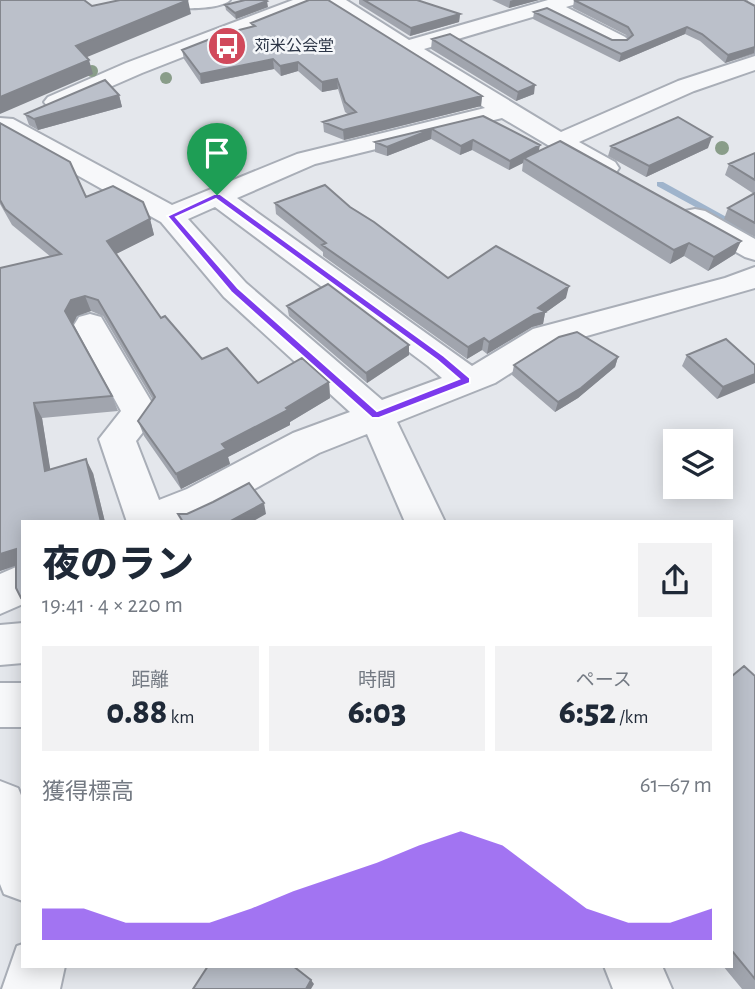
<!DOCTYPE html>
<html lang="ja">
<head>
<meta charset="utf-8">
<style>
  body { margin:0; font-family:"Alegreya Sans","Noto Sans JP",sans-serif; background:#f2f2f3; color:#1f2937; height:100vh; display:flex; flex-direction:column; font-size:26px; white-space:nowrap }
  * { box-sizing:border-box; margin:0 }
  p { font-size:23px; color:#747a83 }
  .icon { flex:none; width:38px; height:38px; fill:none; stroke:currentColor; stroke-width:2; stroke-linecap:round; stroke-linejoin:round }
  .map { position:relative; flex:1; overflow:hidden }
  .drawer { position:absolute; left:21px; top:520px; width:712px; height:448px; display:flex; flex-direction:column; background:#fff; border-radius:0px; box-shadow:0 4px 18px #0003 }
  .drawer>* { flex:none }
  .controls { position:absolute; left:663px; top:429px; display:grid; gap:14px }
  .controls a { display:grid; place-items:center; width:70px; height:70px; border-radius:0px; background:#fff; box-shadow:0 4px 18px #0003; font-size:35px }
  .pin { position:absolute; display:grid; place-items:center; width:60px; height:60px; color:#fff; margin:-72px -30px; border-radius:50% 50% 50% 0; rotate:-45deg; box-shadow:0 0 7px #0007 }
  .pin .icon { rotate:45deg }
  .round { display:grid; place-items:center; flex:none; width:74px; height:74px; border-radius:0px; background:#f2f2f3 }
  .summary { display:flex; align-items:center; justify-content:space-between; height:119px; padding:0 21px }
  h1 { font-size:38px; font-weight:800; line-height:52px }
  .stats { display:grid; grid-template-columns:repeat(3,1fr); gap:10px; height:119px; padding:7px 21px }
  .stats div { display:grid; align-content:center; border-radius:0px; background:#f2f2f3; text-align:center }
  .stats b { font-size:35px; font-weight:800 }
  .stats small { font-size:19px; font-weight:400 }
  .stats p { font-size:19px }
  .chart { height:196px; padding:14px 21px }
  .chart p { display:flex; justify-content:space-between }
  .chart svg { width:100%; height:126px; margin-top:7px; fill:#7c3aed; opacity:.7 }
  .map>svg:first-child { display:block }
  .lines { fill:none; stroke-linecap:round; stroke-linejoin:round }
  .stream { fill:#9fb4cc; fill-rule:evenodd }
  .minor-casing { stroke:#a9aeb7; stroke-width:4 }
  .path { stroke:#c2c5cb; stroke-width:2.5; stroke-dasharray:2.5 2.5; stroke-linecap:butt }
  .minor { fill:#f7f8fa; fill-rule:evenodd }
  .tree { fill:#899d89 }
  .wall { fill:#a1a5ae }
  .shaded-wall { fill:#83868d }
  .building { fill:#bbc0ca; stroke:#83868d; stroke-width:2 }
  .route { fill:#7c3aed; stroke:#fff; stroke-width:2; fill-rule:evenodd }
  .labels { text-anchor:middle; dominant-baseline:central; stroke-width:5; stroke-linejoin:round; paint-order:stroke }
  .far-poi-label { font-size:16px; fill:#2b3445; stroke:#f4f6f9; text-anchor:start }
</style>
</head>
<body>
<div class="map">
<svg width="755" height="989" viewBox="0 0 755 989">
  <rect width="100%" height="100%" fill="#e4e7ec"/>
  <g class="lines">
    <path class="stream" d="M657,182H663L750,230L755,231V235L745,234L657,186Z"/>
    <g class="minor-casing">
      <path id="minor" d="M146,0H230C221,11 155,11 146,0Z
        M293,0H321L318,4L142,73L64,107H48L44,102L48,97L126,63Z
        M323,0H346L409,40L548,0H579L576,4L566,7L625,37L629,41L625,45H611L546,13L424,49L561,132L678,81L755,56V70L694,91L579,142L615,162L619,168L615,174L606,176L597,174L502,118L315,164L237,198L472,366L533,329L725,278L755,267V288L555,345L495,383L397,422L445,522H405L367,434L319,453L215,511L190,522H127L99,439L121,411L74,325L79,317L90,314L101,317L158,413L136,441L159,500L187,489L293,433L350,412L224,297L161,222L0,132V118L13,119L172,205L297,154L485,108ZM215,207L428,366L442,378L382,400L246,283L188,219Z
        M695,209L705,211L755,239V260L745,257L685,223L681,217L685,211Z
        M23,564V604L0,614V574Z
        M23,623V663L0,665V625Z
        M0,683H23V727H0Z
        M0,781L18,788L23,800V901L4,894L0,884Z
        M23,944V966H65L60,989H2L17,946Z
        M604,966H662L672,989H613Z"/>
    </g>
    <path class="path" d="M737,0H748"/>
    <use href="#minor" class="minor"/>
  </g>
  <g class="tree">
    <circle cx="92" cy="71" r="6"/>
    <circle cx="166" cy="78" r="6"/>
    <circle cx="722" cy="148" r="7"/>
  </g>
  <path class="wall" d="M359,0H417L460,14L459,22L410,36L359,4Z
    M492,0H539L509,8Z
    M574,0L755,6V54L725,63L700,41L685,34L619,62L533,19L534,12L612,40H627L628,39L626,35L573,8Z
    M225,5L268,7L236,19L226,10Z
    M251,23L482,96L481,106L344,140L324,132L323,122L348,114L345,112L338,89L322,92L298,71L281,76L274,69L201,84L184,59L182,50L252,27Z
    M432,39L534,94L516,101L431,49Z
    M119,95L122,107L38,130L29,125L25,114Z
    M483,116L539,151L735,254L708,271L684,256L670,264L522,171L523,163L509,170L472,150L460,155L431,139L387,156L375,152V142Z
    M0,123L86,197L150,219L154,235L116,254L161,318L202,359L258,383L329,382L330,398L290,422V425L228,457L230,464L181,489L144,436L138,421L153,400L103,316L91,311L77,316L73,324L112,396L118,411L42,418L50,470L93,473L105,522H23L16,566L0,571V268L51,257L12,225L0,204Z
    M611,146L708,148L646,177L608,156Z
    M755,153V237L724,219L728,208L754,194L725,175L729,164Z
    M275,203L350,207L448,278L566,298L545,313L543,324L532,327L487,354L482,350L467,359L323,256V252L276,214Z
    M287,306L409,345V355L367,383L289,316Z
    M687,355L755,365L717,399L682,366Z
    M618,357L615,367L578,398L555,412L512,375L514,365Z
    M732,676H755V989H742L723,966H732Z"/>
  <path class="shaded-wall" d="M188,0L191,14L80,60L76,46Z
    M513,0H539L509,8L510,1Z
    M267,1L268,7L236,19L235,13Z
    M460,14L459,22L410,36L411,28Z
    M687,27L685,34L619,62L621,54Z
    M755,47L754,53L725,63L728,55Z
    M273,59L274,69L201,84L200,74Z
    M89,60L93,74L0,114V97Z
    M298,62V71L281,76L280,66Z
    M337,79L338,89L322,92V82Z
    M535,85L534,94L516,101L518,92Z
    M119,95L122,107L38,130L34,119Z
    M482,96L481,106L344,140L343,130Z
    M432,129L431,139L387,156V147Z
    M712,137L708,148L646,177L649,166Z
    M473,140L472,150L460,155L461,146Z
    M540,145L538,155L524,158L523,163L509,170L510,161Z
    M150,219L154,235L112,256L107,241Z
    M741,241L735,254L708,271L714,257Z
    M689,243L684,256L670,264L674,250Z
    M569,286L566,298L545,313L543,324L532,327L487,354L489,342Z
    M85,296L91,311L77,316L72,326L65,311L71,300Z
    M484,338L482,350L467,359L468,347Z
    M409,345V355L367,383L366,373Z
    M618,357L615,367L578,398L555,412L558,402Z
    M755,374V383L717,399L723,387Z
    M329,382L330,398L290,422V425L228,457L230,464L181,489L176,474L222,444Z
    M34,403L42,418L53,486L45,471Z
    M86,459L93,473L105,522H101Z
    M264,503L266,514L252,522H229Z
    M16,549L23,563L0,571V554Z
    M311,980L314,984L311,989H306Z"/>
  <path class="building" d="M0,0H84L92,6L120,0H188L76,46L89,60L0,97Z
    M245,0H265L267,1L235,13L225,5Z
    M309,0H328L482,96L343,130L323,122L356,112L345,102L337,79L322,82L298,62L280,66L273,59L200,74L182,50L223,34L255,26L251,23Z
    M364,0H417L460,14L411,28Z
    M574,0H744L755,6V47L728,55L702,34L687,27L621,54L534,12L547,8L612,40H627L633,35L628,27Z
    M450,34L535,85L518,92L432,39Z
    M105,80L119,95L34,119L25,114Z
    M483,116L540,145L510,161L473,140L461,146L432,129L387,147L375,142Z
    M678,117L712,137L649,166L611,146Z
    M0,123L70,162L86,197L113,186L143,202L150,219L107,241L161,318L165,316L202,359L227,348L258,383L302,358L329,382L286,408L288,410L222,444L226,449L176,474L138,421L155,397L98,300L85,296L71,300L65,311L112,396L34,403L45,471L86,459L101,522H23V597L21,598L16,588V549L0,554V268L61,254L5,209L0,200Z
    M560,141L741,241L714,257L689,243L674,250L524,158Z
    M755,153V180L729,164Z
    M325,185L350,207L374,222L448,278L496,246L569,286L538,308L545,312L534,315L489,342L484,338L468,347L322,245L326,243L275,203Z
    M755,193V223L728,208Z
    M328,284L409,345L366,373L287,306Z
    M577,332L618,357L581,388L558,402L514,365L559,337Z
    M726,339L755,365V374L723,387L687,355Z
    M249,483L264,503L229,522H183L178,514H187L213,502Z
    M744,666L755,676V979L732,951V676Z
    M208,966H293L311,980L306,989H193Z"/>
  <path class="route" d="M214,194H220L444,356L470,378V383L379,418H372L231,292L167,216ZM216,199L437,360L459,379L377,411L238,288L176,217Z"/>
  <defs>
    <g id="bus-disc" transform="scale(2.0125)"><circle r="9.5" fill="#d1495b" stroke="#f4f6f9"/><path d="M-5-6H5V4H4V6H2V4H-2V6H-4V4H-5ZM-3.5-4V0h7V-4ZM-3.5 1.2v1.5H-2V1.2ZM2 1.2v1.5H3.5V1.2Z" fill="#fff"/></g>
  </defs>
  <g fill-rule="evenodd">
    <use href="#bus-disc" x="227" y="46"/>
  </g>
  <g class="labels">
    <g class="far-poi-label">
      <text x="254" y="46">苅米公会堂</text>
    </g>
  </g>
</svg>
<div class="controls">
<a><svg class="icon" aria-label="layers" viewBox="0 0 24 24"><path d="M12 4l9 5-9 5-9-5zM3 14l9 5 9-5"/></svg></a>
</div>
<div class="pin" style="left:217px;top:195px;background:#1e9e55"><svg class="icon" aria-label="arrive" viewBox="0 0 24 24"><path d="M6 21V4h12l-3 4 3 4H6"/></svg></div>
<section class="drawer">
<div class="summary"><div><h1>夜のラン</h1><p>19:41 · 4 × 220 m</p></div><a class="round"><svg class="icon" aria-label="share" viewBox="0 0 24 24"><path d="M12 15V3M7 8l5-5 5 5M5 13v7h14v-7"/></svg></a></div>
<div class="stats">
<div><p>距離</p><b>0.88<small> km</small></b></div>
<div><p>時間</p><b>6:03</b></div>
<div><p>ペース</p><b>6:52<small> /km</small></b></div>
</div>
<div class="chart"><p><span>獲得標高</span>61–67 m</p>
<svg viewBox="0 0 160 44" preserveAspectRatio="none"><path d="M0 44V33L10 33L20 38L30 38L40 38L50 33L60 27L70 22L80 17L90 11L100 6L110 11L120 22L130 33L140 38L150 38L160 33V44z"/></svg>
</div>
</section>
</div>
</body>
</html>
